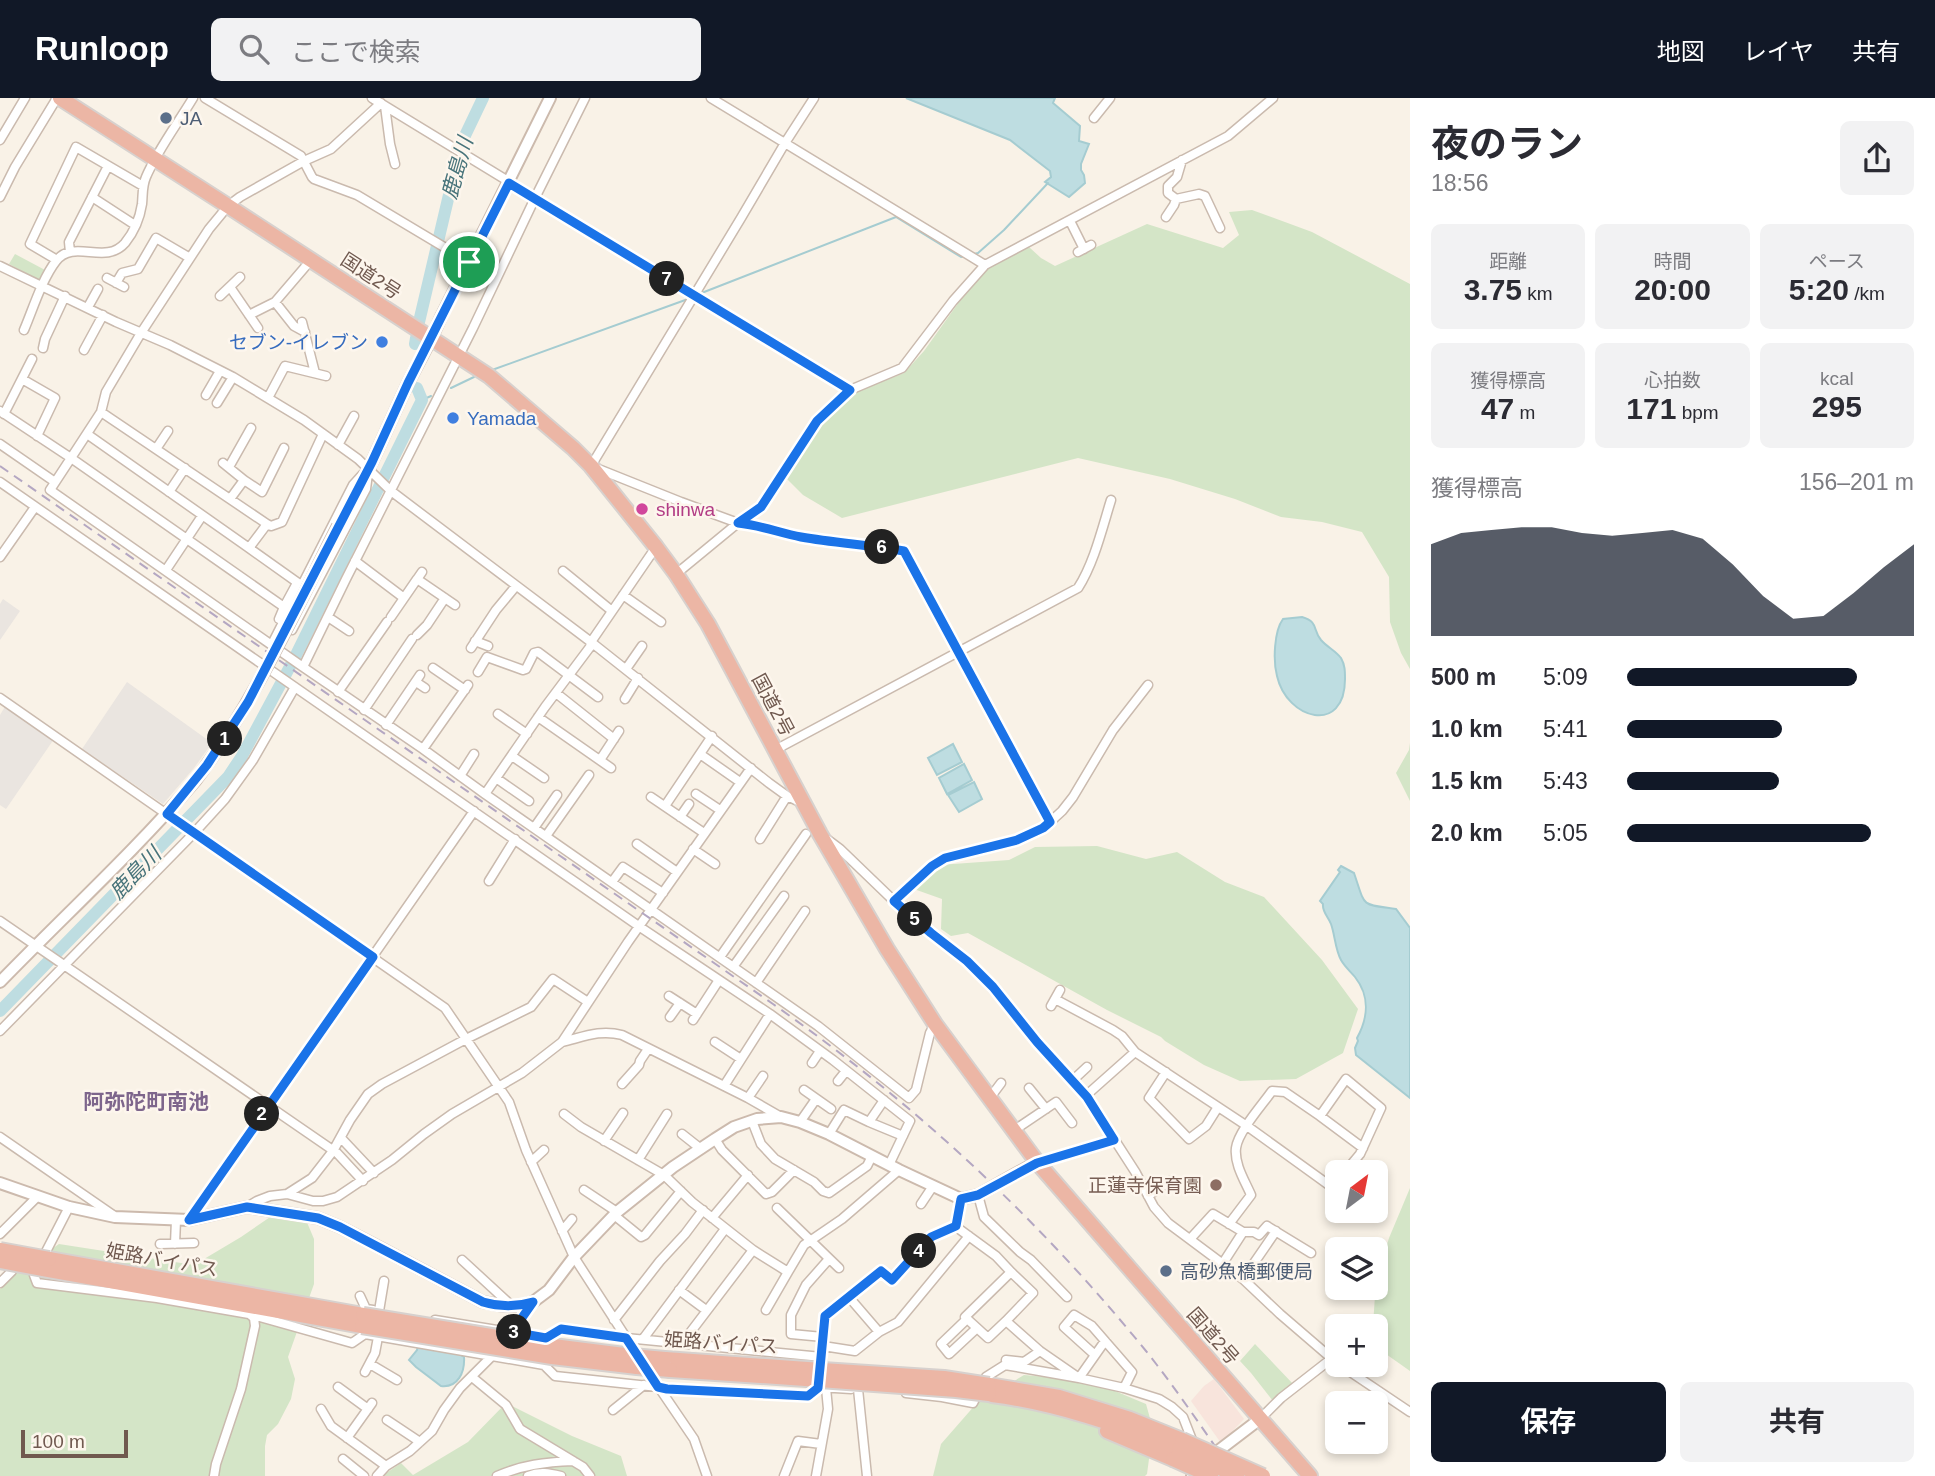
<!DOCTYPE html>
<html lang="ja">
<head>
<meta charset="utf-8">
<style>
  body { margin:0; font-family:Arial,"Noto Sans JP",sans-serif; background:#f2f2f3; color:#2b2b33; height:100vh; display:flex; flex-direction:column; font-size:26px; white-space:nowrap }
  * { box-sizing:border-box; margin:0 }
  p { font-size:23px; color:#7c7c81 }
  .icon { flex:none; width:38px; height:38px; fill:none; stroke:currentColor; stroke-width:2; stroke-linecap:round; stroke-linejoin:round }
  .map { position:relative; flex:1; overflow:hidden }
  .details { display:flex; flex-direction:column; background:#fff; width:525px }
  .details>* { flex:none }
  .needle { width:46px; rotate:32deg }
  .tools { position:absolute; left:1325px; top:1062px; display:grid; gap:14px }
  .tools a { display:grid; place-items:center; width:63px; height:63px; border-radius:10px; background:#fff; box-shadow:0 4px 10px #0003; font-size:35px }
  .scale { position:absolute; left:21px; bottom:18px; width:107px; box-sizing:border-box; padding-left:7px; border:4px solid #70594f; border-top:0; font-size:19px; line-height:24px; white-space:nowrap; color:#70594f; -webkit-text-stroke:5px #fdf6ed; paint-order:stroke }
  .pin { position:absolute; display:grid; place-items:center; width:60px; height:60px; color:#fff; margin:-30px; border:4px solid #fff; border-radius:50%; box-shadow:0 2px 7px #0007 }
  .km { position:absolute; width:35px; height:35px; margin:-18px; border-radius:50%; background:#222; color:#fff; font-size:19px; line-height:35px; text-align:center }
  .round { display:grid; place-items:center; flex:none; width:74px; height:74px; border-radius:10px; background:#f2f2f3 }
  .overview { display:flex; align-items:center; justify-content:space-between; height:119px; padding:0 21px }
  h1 { font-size:38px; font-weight:700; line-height:52px }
  .metrics { display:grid; grid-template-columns:repeat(3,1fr); gap:10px; height:119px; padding:7px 21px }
  .metrics div { display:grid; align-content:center; border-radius:10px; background:#f2f2f3; text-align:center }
  .metrics b { font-size:30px; font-weight:700 }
  .metrics small { font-size:19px; font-weight:400 }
  .metrics p { font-size:19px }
  .chart { height:196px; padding:14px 21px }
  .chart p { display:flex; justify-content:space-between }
  .chart svg { width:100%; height:126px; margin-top:7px; fill:#111827; opacity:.7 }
  .button { display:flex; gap:14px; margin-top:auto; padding:14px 21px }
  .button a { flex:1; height:80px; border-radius:10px; background:#111827; color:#fff; font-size:28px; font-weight:700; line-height:80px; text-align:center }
  .button a+a { background:#f2f2f3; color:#2b2b33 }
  ul { padding:0 21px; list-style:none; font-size:23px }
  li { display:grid; grid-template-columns:112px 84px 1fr; align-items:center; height:52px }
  li i { height:18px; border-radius:9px; background:#111827 }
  header { display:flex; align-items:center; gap:42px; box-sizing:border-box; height:98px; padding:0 35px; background:#111827; color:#fff }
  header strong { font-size:33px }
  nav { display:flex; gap:38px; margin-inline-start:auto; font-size:24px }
  .search { width:490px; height:63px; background:#f2f2f3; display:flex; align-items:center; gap:18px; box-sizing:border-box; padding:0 24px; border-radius:10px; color:#7c7c81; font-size:26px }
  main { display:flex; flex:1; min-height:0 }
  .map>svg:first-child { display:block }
  .commercial { fill:#f8e4dc }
  .industrial { fill:#eae5e0 }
  .green { fill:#d4e5c7 }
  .water { fill:#bedde1; stroke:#a5ccd1; stroke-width:2 }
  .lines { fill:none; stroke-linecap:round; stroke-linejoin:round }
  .stream { stroke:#a5ccd1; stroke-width:2 }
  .river { stroke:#bedde1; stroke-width:12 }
  .street-casing { stroke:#cabaae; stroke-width:11 }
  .secondary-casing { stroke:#ccbaad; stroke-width:14 }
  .highway-casing { stroke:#d7d1ce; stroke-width:18 }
  .street { stroke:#fff; stroke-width:8 }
  .secondary { stroke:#fff; stroke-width:10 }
  .highway { stroke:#ecb6a5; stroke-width:14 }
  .rail { stroke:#b4a7c2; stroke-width:2; stroke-dasharray:10 7; stroke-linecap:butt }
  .secondary-bridge-casing { stroke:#ccbaad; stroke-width:14; stroke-linecap:butt }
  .highway-bridge-casing { stroke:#d7d1ce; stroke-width:18; stroke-linecap:butt }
  .secondary-bridge { stroke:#fff; stroke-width:10 }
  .highway-bridge { stroke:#ecb6a5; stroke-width:14 }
  .route-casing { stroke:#fff; stroke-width:14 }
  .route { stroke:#1a73e8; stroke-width:9 }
  .service-dot { fill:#5c6f8a; stroke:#fdf6ed; stroke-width:2.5 }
  .shop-dot { fill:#3f7fe0; stroke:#fdf6ed; stroke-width:2.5 }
  .hotel-dot { fill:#d1479c; stroke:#fdf6ed; stroke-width:2.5 }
  .education-dot { fill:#8d6e63; stroke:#fdf6ed; stroke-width:2.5 }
  .labels { text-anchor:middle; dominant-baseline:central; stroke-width:5; stroke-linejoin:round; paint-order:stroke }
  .service-label { font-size:19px; fill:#4e5e75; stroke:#fdf6ed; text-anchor:start }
  .street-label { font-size:19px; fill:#70594f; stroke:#fdf6ed }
  .shop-label { font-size:19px; fill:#366cbe; stroke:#fdf6ed; text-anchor:end }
  .hotel-label { font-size:19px; fill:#b23c85; stroke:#fdf6ed; text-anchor:start }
  .education-label { font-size:19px; fill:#785e54; stroke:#fdf6ed; text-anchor:end }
  .water-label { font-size:21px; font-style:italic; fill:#47737a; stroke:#fdf6ed }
  .neighbourhood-label { font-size:21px; font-weight:bold; fill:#7e668c; stroke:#fdf6ed }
</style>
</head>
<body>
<header>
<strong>Runloop</strong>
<div class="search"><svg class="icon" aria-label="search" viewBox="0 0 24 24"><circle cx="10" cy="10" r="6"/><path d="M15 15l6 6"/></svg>ここで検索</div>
<nav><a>地図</a><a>レイヤ</a><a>共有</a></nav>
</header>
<main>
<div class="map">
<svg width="1410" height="1378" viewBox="0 0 1410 1378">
  <rect width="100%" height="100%" fill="#f9f2e7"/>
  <path class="commercial" d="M1214,1281L1244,1321L1221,1345L1191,1303L1204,1288Z"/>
  <path class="industrial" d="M3,501L20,513L0,542V506Z
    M127,584L212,645L194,670L163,706L82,651Z
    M6,607L54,641L6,711L0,707V617Z"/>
  <path class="green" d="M1252,112L1312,134L1410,186V571L1401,555L1390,524L1389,479L1362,434L1322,424L1281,419L1235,401L1170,381L1078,360L842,420L803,397L786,380L818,327L851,296L904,275L924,253L969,190L990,169L1029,149L1041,160L1055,168L1147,126L1223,150L1239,137L1229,114Z
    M15,156L45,172L39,182L9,166Z
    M1410,645V703L1396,675L1409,652Z
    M1097,748L1146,761L1177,754L1225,784L1264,799L1322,862L1358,911L1343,955L1296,981L1240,983L1204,967L1165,943L1161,939L1107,912L968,835L951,838L941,831L942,801L911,790L939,767L1009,762L1035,749Z
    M1410,1090V1273L1376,1249V1228H1373L1376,1182L1389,1140Z
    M276,1115L306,1122L314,1141V1186L288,1259L295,1281L291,1301L278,1326L267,1337L265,1348V1378H0V1191L15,1176L59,1146L194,1167L241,1139Z
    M1255,1246L1294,1287L1273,1303L1251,1275L1240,1263Z
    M1024,1277L1091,1283L1146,1306L1153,1331L1147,1376L1145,1378H933L941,1346L976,1306Z
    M506,1305L572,1338L621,1358L627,1378H382L401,1365L413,1377L468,1344Z"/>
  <path class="water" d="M906,0H1055L1053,5L1080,28L1079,43L1089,46L1081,66V72L1084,77L1085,85L1069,99L1045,84L1051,79L1050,73L1010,42Z
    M1302,519C1319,524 1312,531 1321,542C1327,549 1336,553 1341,560C1345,567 1345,573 1345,581C1345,637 1287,622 1277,578C1273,563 1274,533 1283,521Z
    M953,646L962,664L937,677L928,660Z
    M964,666L972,682L947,696L939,680Z
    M974,684L982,701L959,714L948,697Z
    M1341,768L1354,775C1366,810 1360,806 1396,811L1410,830V1000L1356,957L1355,950L1358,943L1357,940C1368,920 1370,898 1355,879C1351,874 1345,869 1341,862C1335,851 1335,837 1331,826C1328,818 1322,814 1323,806L1320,803L1340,774L1338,772Z
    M419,1244L446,1247L464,1259C465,1274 458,1290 441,1288L416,1269L409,1262L417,1252Z"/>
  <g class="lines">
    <path class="stream" d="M974,156L978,155L1004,132L1048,85
      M699,196L896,119L961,159L965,158
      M492,272L688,201
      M451,290L474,279
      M422,302L431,298"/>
    <path class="river" d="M419,224L461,46L483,0
      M415,246L416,240
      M0,913L228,679L242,658L294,561L422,302L417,290"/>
    <g class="street-casing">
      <path id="street" d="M205,0L301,58L312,79L314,81L357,97L469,164
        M372,0L850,292
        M585,0L535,100L473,230L346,481L303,569L423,651L485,696L818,928L909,1000L916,992L930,935L935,926
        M711,0L985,167
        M814,0L785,45L741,120L591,368L681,404L738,425L755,427L786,436L818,442L904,453L1050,724
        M385,8L390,46L395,66
        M1094,20L1110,0
        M0,42L25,0
        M1182,62L1177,79L1168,88V95L1176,101L1199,96L1205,98L1220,130
        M0,99L15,69L57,0
        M92,99L135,127
        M1166,119L1174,107L1176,101
        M1070,123L1084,151
        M70,154L69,144L108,68
        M1078,154L1091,147
        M57,162L30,146L76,49L143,88
        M0,168L116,224L170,247L233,279L304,322L358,361L391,393L591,544L769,685L787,698L802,705
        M107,180L124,189
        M116,185L122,175L138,171L156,140L190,160
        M230,189L258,230
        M220,198L240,179
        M275,204L294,228L305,234
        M88,209L98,191
        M249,217L275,204L311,162
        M302,224L315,275
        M24,232C33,211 42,181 56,163C74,140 105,168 125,145C134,134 140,119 142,106C143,96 142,88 146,79C157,53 178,25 193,0
        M43,250L45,241L65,198
        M84,252L103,217
        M22,281L55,300L37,338
        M206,297L220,273
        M268,300L285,268L326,278
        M217,305L233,279
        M0,313L71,360L50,392L303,569
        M101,314L267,426L249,450L301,487
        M4,316L32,261
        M87,336L249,450
        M0,346L55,384
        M338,347L354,318
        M156,351L168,333
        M223,365L244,382L262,394L284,350
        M229,369L251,330
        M0,384L640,829L770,916L833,962L910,1023L889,1067
        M169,394L185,370
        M230,401L244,382
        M267,426L271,428L282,424L323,336
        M0,459L35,409
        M355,463L404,500
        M166,472L202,418
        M563,473L612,513
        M422,474L391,519L417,481L455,507
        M676,476L738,425L761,409L817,323L850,292L902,270L953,203L985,167L1228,38L1273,0
        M297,485L284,509L71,360L101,314L106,294L141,235L209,131L228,108L240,99L304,63L331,51L381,5
        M623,497L661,524
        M328,519L349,533
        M279,521L284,509
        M292,532L366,391L368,375
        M417,537L427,527L445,500
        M475,543L488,548
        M272,546L353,387L363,376
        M471,550L496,512L516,488
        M433,570L465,592
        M626,571L642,548
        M478,574L487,559L523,572L526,571L534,555L538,554L598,599
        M416,584L425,590
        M338,594L387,524
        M556,595L614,641
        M0,600L445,910L509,1004L526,1052L574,1159L638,1258
        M625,601L638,580
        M364,612L412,541
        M498,616L527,636
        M538,619L611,670
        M386,627L420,577
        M423,651L468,587
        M775,652L1078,490C1094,465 1102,431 1111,402
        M700,656L740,684
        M512,658L544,680
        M600,662L619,633
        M460,678L474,656
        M496,680L529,703
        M485,696L545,609L590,549L591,544L656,449
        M696,696L720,712
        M651,699L704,735
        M667,705L712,638
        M680,719L689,706
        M534,730L557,697
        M546,738L589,677
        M760,741L787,698
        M828,742L840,751L894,803L931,835L967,863L1010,909L1037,944L1087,999L1136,1075L1154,1109L1168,1125L1243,1181L1280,1216L1337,1265
        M637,746L677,774
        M693,751L715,766
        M489,783L515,741
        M612,784L623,769L663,795
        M894,803L932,768L945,760L1017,742L1043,730L1050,724L1062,713L1073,699L1113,632L1148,587
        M0,823L337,1055L363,1083
        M720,859L806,736
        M733,869L784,798
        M756,885L805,813
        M669,898L697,916
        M1055,901L1113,932L1122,938L1135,954
        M1051,908L1060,892
        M670,919L680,905
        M693,922L719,882
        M0,933L194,735L225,701L253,662L295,589
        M562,944C583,939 600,931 622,937L748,1000L781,1019
        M715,944L741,961
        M812,965L820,953
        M1166,974L1149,1000L1189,1041L1206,1028L1218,1009
        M838,983L846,973
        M1072,983L1087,969
        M622,986L639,967L640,963L648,951
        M724,988L770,916
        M1029,990L1046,1011
        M804,992L831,1011
        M1084,996L1090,994L1135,954L1247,1028L1333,1090L1337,1085
        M748,1000L763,978
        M989,1001L1001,985
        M564,1016L581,1029L664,1077L692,1104L753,1152
        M1320,1018L1363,1050
        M752,1023L761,1046L775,1061L814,1084L823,1093L829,1095L867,1068L872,1058
        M800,1024L816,1001
        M869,1024L884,1002
        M1013,1033L1056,1004L1072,1025
        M682,1036L701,1051
        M829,1036L844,1012L869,1024L903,1038
        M0,1039L113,1117
        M341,1040L374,1075
        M715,1041L722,1052L766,1096L772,1094L794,1072
        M604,1043L623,1015
        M638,1062L667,1016
        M531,1064L544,1052
        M1037,1064L1114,1042
        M584,1092L617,1114
        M287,1096L313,1103H323L337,1099L392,1062L424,1036L452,1016L522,975L562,944L628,844L751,670
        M978,1097L984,1119L1020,1154L1031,1162L1067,1199
        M1148,1098L1170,1083
        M961,1101L955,1128L996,1158L1011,1174L965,1219L988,1240L1006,1223L1040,1253L1079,1280L1124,1290L1159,1301L1172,1309L1183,1319L1192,1342V1347
        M921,1106L933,1088
        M69,1109L34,1177L37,1185L157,1200L249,1216L254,1220L255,1228L241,1291L216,1366L214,1378
        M247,1109L257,1103L270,1098L287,1096L312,1080L333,1053L350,1022L368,996L382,986L466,941L531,909L553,881L588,904
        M777,1110L839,1170
        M614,1117L641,1139L645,1137L681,1093
        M712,1120L748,1077
        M189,1122L474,713
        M1229,1126L1251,1097C1245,1083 1234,1066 1236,1050C1238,1034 1262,1007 1272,993L1285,994L1320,1018L1346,981L1381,1010L1360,1056L1345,1074
        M562,1133L572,1121
        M0,1136L38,1098
        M1191,1140L1213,1116L1243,1134H1254L1259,1137L1267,1128L1311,1155
        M160,1146L194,1145
        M175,1146L176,1122
        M462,1162L512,1208
        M1223,1165L1243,1134
        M1243,1181L1276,1133
        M0,1185L12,1173
        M679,1192L706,1212
        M360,1198L366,1211L373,1212
        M848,1198L879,1234
        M766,1212L788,1174
        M379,1213L384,1183
        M249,1216L352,1245L365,1236L544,1267L555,1278L658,1289L667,1291L808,1298L819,1289L851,1291
        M967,1221L941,1246L949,1256L977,1230
        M435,1222L546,1240
        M614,1222L660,1163L685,1136L703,1112
        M1006,1223L1033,1195L1011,1174
        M823,1239L791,1236V1217L806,1187L829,1161
        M643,1241L725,1131
        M505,1242L533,1204
        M683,1244L753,1152L788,1174L804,1147L842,1121L899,1072
        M823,1248L855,1253L879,1234L898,1224L969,1138
        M545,1250L546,1240L561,1231L626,1240L822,1259
        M1095,1257L1064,1229L1074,1217L1092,1228L1132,1274L1124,1290
        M1006,1262L1024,1264L1040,1253
        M822,1263L825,1218L881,1173L892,1182L931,1139L955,1128
        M370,1266L397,1282
        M1340,1267L1410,1314
        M645,1269L694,1341L707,1378
        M365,1274L375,1255L378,1239
        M472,1279L506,1307L520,1331L583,1369L590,1378
        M338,1289L368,1311
        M858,1291L867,1378
        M906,1295L942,1299L973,1305L986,1279L1005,1267L1079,1280L1105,1243
        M321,1311L331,1328L386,1368
        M613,1312L644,1287
        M1260,1321L1281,1300L1331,1261
        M387,1322L420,1344
        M347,1340L372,1305
        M343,1361L364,1378
        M377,1378L386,1368L410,1353L432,1333L444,1312L460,1290L495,1255
        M497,1378C522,1367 546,1364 573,1363
        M528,1378C540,1373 549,1375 561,1378
        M784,1378L798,1343L821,1346
        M816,1378L828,1311L826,1290"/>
    </g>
    <g class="secondary-casing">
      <path id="secondary" d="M338,428L372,364L408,285L431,241L442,217L550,0
        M0,884C65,817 134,754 195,683
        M0,1085L69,1109L115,1119L189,1122L247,1109L318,1120L340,1129L373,1146L483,1204L504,1208H520L533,1204L549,1192L574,1159L617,1114L673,1069L715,1041L734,1029L757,1021L781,1019L800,1024L829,1036L899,1072L961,1101L978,1097L1037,1064
        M1192,1378L1218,1353L1260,1321"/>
    </g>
    <g class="highway-casing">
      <path id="highway" d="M60,0L228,108L489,278L573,350L591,368L656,449L676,476L708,526L820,736L887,851L935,926L1037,1064L1310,1378
        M49,1161L363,1217
        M43,1171L362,1228
        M553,1248L632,1258
        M552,1259L637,1269
        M665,1261L807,1271
        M670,1272L806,1281
        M989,1287L1059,1299L1130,1321L1182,1342
        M992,1297C1056,1305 1119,1327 1179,1351
        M1107,1333L1173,1361"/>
    </g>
    <use href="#street" class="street"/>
    <use href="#secondary" class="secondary"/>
    <use href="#highway" class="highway"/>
    <path class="rail" d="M0,368L773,906C914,1005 1037,1119 1146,1253C1178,1293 1206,1336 1236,1378"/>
    <g class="secondary-bridge-casing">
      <path id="secondary-bridge" d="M195,683C254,605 294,515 338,428"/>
    </g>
    <g class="highway-bridge-casing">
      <path id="highway-bridge" d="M0,1152L49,1161
        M0,1163L43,1171
        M363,1217L553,1248
        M362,1228L552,1259
        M632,1258L665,1261
        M637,1269L670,1272
        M807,1271L944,1280L989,1287
        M806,1281L956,1292L989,1296
        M1182,1342L1263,1378
        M1179,1351L1237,1378
        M1173,1361L1211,1378"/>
    </g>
    <use href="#secondary-bridge" class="secondary-bridge"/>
    <use href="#highway-bridge" class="highway-bridge"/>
  </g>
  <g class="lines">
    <g class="route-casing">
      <path id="route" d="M509,85L850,292L817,323L761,409L738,425C760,427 780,435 801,439C835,445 870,447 904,453L1050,724L1043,730L1017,742L945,760L932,768L894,803L931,835L967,863L993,889L1037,944L1087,999L1114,1042L1037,1065L978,1097L961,1101L956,1128L931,1139L892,1182L881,1173L825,1218L818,1290L808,1298L667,1291L658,1289L626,1240L561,1231L546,1240L512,1234L533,1204C516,1209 500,1209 483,1204L340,1129L318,1120L247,1109L189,1122L373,859L167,716L207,667L248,604L372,364L408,285Z"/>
    </g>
    <use href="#route" class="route"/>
  </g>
  <g class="service-dot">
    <circle cx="166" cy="20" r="7"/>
    <circle cx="1166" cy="1173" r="7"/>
  </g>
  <g class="shop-dot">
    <circle cx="382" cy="244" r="7"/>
    <circle cx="453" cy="320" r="7"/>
  </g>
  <circle class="hotel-dot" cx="642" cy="411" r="7"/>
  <circle class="education-dot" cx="1216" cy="1087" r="7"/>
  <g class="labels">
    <g class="service-label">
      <text x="180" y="20">JA</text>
      <text x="1180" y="1173">高砂魚橋郵便局</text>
    </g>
    <g class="street-label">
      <text transform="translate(371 178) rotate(33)">国道2号</text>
      <text transform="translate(773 607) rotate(62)">国道2号</text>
      <text transform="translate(162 1162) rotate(10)">姫路バイパス</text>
      <text transform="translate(1213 1238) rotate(49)">国道2号</text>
      <text transform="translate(721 1245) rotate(4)">姫路バイパス</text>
    </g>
    <g class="shop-label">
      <text x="368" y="244">セブン-イレブン</text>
      <text x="467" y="320" text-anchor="start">Yamada</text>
    </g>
    <g class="hotel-label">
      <text x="656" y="411">shinwa</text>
    </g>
    <g class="education-label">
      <text x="1202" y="1087">正蓮寺保育園</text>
    </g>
    <g class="water-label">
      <text transform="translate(457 70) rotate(-74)">鹿島川</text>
      <text transform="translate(135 775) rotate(-46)">鹿島川</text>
    </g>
    <g class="neighbourhood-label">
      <text x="146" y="1003">阿弥陀町南池</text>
    </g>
  </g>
</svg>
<div class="tools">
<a><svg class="needle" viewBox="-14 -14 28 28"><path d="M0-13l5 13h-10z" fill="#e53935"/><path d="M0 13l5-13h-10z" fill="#7c7c81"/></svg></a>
<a><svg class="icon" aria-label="layers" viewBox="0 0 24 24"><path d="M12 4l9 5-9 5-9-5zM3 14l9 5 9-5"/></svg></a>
<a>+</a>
<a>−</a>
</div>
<div class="scale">100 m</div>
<div class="pin" style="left:469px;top:164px;background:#1e9e55"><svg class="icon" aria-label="arrive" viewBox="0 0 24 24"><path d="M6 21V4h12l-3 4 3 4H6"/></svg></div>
<b class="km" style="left:225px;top:641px">1</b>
<b class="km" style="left:262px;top:1016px">2</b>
<b class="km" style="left:514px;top:1234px">3</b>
<b class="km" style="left:919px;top:1153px">4</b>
<b class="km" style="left:915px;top:821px">5</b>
<b class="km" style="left:882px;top:449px">6</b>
<b class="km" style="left:667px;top:181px">7</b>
</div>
<section class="details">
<div class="overview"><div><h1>夜のラン</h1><p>18:56</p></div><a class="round"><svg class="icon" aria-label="share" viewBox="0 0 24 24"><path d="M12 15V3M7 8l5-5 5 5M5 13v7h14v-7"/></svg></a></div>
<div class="metrics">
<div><p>距離</p><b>3.75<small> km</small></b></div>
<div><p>時間</p><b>20:00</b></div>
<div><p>ペース</p><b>5:20<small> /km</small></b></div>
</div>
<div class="metrics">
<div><p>獲得標高</p><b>47<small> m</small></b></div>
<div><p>心拍数</p><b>171<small> bpm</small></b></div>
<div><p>kcal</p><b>295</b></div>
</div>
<div class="chart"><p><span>獲得標高</span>156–201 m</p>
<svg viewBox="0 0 160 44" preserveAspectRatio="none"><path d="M0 44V12L10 8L20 7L30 6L40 6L50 8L60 9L70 8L80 7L90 10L100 19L110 30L120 38L130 37L140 29L150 20L160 12V44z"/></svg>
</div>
<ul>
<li><b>500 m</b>5:09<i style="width:80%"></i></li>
<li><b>1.0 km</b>5:41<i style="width:54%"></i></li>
<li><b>1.5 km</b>5:43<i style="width:53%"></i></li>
<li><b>2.0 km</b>5:05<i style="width:85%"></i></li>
</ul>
<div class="button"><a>保存</a><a>共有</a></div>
</section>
</main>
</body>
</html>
